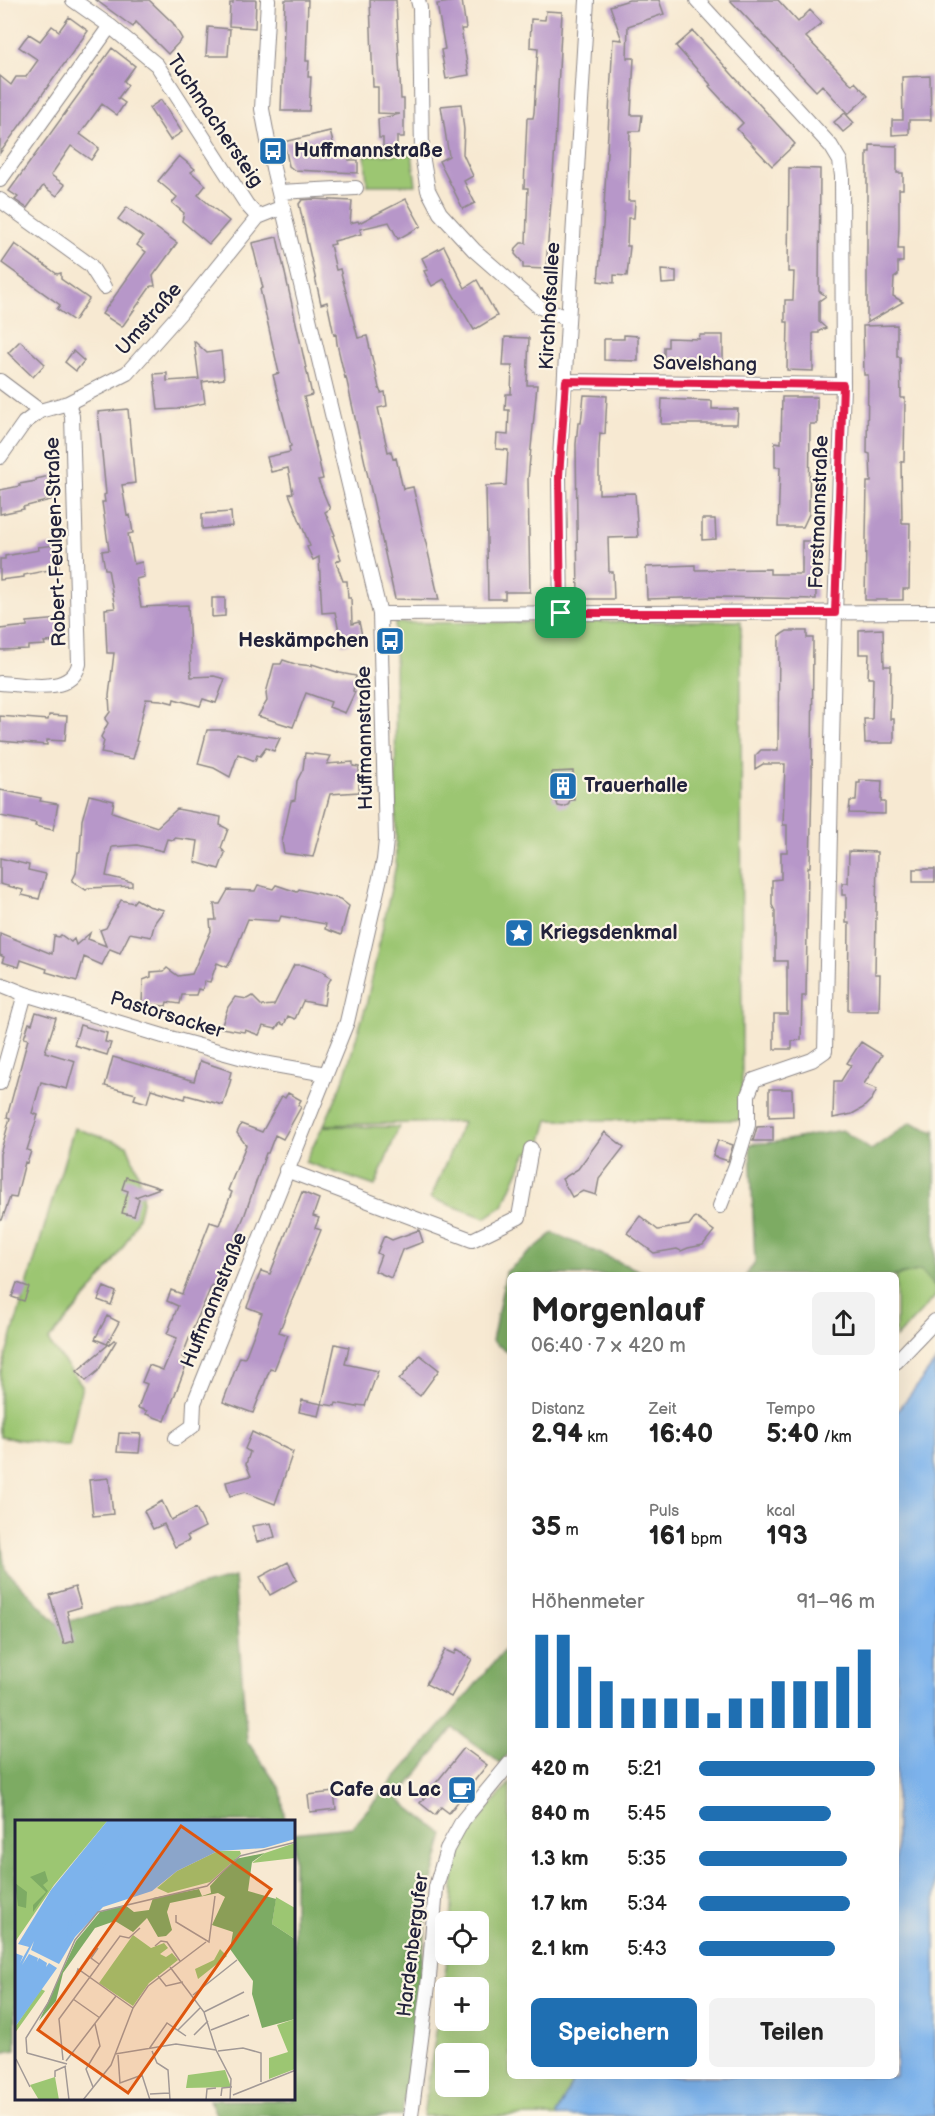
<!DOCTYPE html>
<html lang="de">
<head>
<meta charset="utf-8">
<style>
  body { margin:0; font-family:"Balsamiq Sans",sans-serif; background:#f2f2f2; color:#222; height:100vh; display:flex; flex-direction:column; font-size:22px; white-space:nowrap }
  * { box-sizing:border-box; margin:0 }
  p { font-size:20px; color:#767676 }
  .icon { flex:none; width:33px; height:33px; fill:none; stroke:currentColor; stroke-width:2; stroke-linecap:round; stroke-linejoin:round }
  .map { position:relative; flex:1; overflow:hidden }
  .panel { position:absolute; left:507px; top:1272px; width:392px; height:807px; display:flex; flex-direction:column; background:#fff; border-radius:9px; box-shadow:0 6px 24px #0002 }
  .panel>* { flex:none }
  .controls { position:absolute; left:435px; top:1911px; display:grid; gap:12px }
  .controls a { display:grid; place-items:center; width:54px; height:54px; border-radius:9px; background:#fff; box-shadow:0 6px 24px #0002; font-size:30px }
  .pin { position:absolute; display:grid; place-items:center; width:51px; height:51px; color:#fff; margin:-26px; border-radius:12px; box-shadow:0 3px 9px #0006 }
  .round { display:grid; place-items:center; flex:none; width:63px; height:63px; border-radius:9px; background:#f2f2f2 }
  .headline { display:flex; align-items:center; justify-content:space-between; height:102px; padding:0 24px }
  h1 { font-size:33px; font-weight:600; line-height:45px }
  .stats { display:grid; grid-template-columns:repeat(3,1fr); gap:9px; height:102px; padding:6px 24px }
  .stats div { display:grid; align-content:center }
  .stats b { font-size:26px; font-weight:600 }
  .stats small { font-size:16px; font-weight:400 }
  .stats p { font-size:16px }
  .chart { height:168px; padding:12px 24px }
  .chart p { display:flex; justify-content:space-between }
  .chart svg { width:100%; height:108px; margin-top:6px; stroke:#1f6fb2; stroke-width:6 }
  .primary-button { display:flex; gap:12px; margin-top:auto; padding:12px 24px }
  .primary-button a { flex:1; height:69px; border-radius:9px; background:#1f6fb2; color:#fff; font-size:24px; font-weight:600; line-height:69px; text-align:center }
  .primary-button a+a { background:#f2f2f2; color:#222 }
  ul { padding:0 24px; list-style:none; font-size:20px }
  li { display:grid; grid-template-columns:96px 72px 1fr; align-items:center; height:45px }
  li i { height:15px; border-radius:8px; background:#1f6fb2 }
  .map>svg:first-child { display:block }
  .green { fill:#9cc672; stroke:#5f7456; stroke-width:1.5; fill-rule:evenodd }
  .forest { fill:#7dab64; stroke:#506650; stroke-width:1.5 }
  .water { fill:#7db3ec; stroke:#506a94; stroke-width:1.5 }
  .building { fill:#b797c9 }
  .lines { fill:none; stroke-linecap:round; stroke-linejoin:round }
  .street-casing { stroke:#8c8686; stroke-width:16 }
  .street { stroke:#fff; stroke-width:14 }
  .route-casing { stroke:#fff; stroke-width:12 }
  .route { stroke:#e11d48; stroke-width:8 }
  .labels { text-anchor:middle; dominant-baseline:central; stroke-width:4.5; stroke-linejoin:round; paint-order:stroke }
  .street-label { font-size:20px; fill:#22223b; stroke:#fcf5e5 }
  .poi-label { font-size:20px; font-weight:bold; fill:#22223b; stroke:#fcf5e5; text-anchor:start }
  .inset-river { fill:none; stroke:#7db3ec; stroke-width:3 }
  .inset-road { fill:none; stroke:#a29996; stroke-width:1.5 }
  .view { fill:#de560e; fill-opacity:0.15; stroke:#de560e; stroke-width:3 }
  .inset-edge { fill:none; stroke:#22223b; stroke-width:3 }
</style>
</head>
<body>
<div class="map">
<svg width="935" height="2116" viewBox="0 0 935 2116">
  <rect width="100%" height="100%" fill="#fcf5e5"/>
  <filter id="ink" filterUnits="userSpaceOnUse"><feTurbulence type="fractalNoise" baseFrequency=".0167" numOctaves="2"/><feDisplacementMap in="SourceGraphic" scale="12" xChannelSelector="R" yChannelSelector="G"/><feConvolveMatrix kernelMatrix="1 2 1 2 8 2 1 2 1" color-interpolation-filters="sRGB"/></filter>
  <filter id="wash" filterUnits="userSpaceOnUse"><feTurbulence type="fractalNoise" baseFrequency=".008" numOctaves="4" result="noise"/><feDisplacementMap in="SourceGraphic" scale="24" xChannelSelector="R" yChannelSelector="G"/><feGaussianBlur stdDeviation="1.35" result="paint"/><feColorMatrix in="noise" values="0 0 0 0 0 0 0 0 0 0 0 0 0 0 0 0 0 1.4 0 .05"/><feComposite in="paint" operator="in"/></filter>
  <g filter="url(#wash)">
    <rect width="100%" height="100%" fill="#f7e9d2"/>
    <path class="green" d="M412,154L416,185H367L365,155Z
      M741,621L742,1120H548L538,1154L527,1152L503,1206L485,1218L431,1198L463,1122L324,1125L342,1084L366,1006L396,865L395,623Z
      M323,1126L399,1127L375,1186L305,1162Z
      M74,1128L127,1145C132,1159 140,1174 142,1189C149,1232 75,1310 48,1341L82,1385L69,1446L0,1437V1375Z
      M921,1270L935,1286V1297L896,1338V1276Z
      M510,1783V2076H575L557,2114L558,2116H423L448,1955L478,1954V1922L451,1921C453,1904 452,1882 456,1865C464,1836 490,1805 510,1783ZM446,1988H478V2020H446ZM446,2054H478V2086H446Z"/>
    <path class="forest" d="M911,1122L934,1132L935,1129V1286L921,1270L896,1276L746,1275L755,1262L750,1144L776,1142L842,1130L871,1150Z
      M553,1233L649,1275H510V1354L492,1341L506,1272Z
      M0,1532L5,1569L58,1624L234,1577L247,1741L281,1790L285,1822H16V2050L0,2053Z
      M510,1643V1752L500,1763L453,1728L398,1799L444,1835L430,1888L414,2036L402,2116H217L209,2100H294V1833L352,1827L445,1721Z"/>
    <path class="water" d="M935,1362V2116H558L557,2114L575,2076H896V1413Z"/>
    <g id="blocks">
      <path class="building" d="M96,0H149L173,23L182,39L168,54L136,22L133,27Z
        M233,0H256L255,28L229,26L230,3H233Z
        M285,0H308L306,61H309L308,77H311L309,111H281Z
        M370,0H396L401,99H404V137H397V147H383V138H379L378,119L400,114L378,113V87H373Z
        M462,0L466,29H461L469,75L446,79L441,50L445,49L437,4Z
        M629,0H659L664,14L628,26L627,58H634L631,115H642L640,131H630L628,201H635L634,218H628L627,246H630L627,276L614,275V283L598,281L603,226L613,39L622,40L610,6Z
        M730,0H778L798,22L810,10L822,23L806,37L852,85L855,82L868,96L848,114L822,85L816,91Z
        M546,11L562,12L555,146L546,269L523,268V263L515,254L516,248L521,243H526L528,188H524L527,118H533L534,113L538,48L530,47L531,19L545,20Z
        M69,17L88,31L0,153V76L11,85L16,77H26L38,60L19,47L24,40L29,34L40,41L52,26L59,31Z
        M208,27L230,29L228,56H206Z
        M693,31L795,144L772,166L737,129L743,123L709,86L711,85L676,46Z
        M112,48L135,66L124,81L128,85L118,98L125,103L117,115L102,104L80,134L99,148L91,160L71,146L51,175L65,185L57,196L43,186L27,208L15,200L18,197L9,191Z
        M930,76L931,120H909V134L892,135V120H903L902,77Z
        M161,100L182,132L170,140L149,108Z
        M461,104L464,130L463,154L473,176L464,181L475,203L463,209L439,161L449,156L441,106Z
        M845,113L854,123L843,132L834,122Z
        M330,131L336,155H350L349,160H358V173L294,170L289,166L284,142Z
        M870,145L897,146V173H903V189H899V226L898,249H903V262H898V275L894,278L893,296L903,302L867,323V152H870Z
        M179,156L195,169L191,172L206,185L198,195L229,221L209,244L182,221L184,213L172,203L177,197L158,181Z
        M789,168L820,169L819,291L826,296L819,301V322L826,328L819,331V333H813V371L787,370L788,322H785V300H793L794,272H788Z
        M313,199L352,201L350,223L358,221L359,223L406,199L421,226L398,239L389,222L360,229L361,234L334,241L335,244L330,245L336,270L340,269L358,338L367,336L379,388L381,393L385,392L387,406L378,408L388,452L391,451L393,459L396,458L403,489L413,487L439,600L395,599L346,377L345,378L337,344L336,334L334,335L327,302L321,304L299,204L302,200Z
        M127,207L177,243L153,276L155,286H151L122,327L102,314L146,252L137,245L143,237L118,219Z
        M277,237L312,395L304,397L323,479L318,480L330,509L325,512L335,535L333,536L341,559L336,562L343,581H347L348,598H351L352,624L359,622L363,640L342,645L335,612L322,613L319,557L313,560L307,547L310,546L289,494L293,493L288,468L271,472L267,457L290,452L289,447L291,446L273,375L279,373L260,289L263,288L252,243Z
        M15,244L57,274L61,273V279L89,299L74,321L57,309L60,305L2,263Z
        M444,246L465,288L477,280L497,316L474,330L444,279L432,286L424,271L428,270L422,258Z
        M661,270L676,271V283L662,284Z
        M897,325V357H900L901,398H905L904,461H901L902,523H910L909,589H903V600H865L867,482H871L870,454L867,453L868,375H864L863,326Z
        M624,335L638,336V361L604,360V339H624Z
        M700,335H723V362L664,359V347H668V338L699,339Z
        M505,337L529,338L527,385H537L528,479L530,592H505V599H488L486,486L506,485L508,450L496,449L497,434L508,435L509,410H505L506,394H511L512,366H503Z
        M20,341L45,364L33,377L8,353Z
        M194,341L207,353L221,351L224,379L202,382L205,403L177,409L158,410L154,374L167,373V381L199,379Z
        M73,351L84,361L76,371L65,362Z
        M584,395L607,396L605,434L600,433L599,449V494L635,493L638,537L608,538L609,572H613L614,599H578L576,444L578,423H581Z
        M782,397H817V424H810L809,514L803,527H778L780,467H775V442L781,443Z
        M662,399L712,401V409H738L737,424H661Z
        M128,409L135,483L122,485L127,516L130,515L133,533L128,534L134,564L142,562L144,577L136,579L141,607L188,605L191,677L214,676L225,679L216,703L203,699L200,706L174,699L173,703L161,700L146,699L136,741L138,742L133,759L101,753L104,741L101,737L108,723L105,719L110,712L109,696L114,653H107L105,609L115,608L108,569H105L102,551L109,550L102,502H105L104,495L106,494L98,412Z
        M54,475L58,498L23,507L24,509L0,514V490L20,486L19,484L36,481V479Z
        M231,512L232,526L202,529V514Z
        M702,519H715L716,539L702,540Z
        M802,541H815L816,599L717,597L647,599L646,567L695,565V570L770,569V574H802Z
        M56,545L59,568L24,575V577L0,580V559H5V556L39,550L38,547Z
        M212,598H225V616L212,617Z
        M61,619L62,641L44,642L45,645L28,646V649L0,650V629L27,626V622Z
        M883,629L884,666H891L890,719H894V743H865L864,719H872L873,678H868L869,654H859V630Z
        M787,631H807V638H813L812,781L810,867H808L806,996H802L801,1040L792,1041V1049H774V1014H787V961H775V911L772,905V880L781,879V852H787V825H783L785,764H763L755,769V756L761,750H778L779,636Z
        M283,660L295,664L312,666V664L340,673L356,676L353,691L355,692L345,713L329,707L331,702L306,693L293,727L258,716L267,701L266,693L274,664H281Z
        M49,715L67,716L65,741L47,740V745L0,741V716L48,720Z
        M207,730H225L280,738L274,751L266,748L260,756L257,755L255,761L238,754L230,777L214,768L198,764Z
        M305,753L331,756L327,764L353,762V766L359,767V792L330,794L313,857L284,853L282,842L291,801L295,800L297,781L303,769Z
        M573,771L574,800H570L568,805L563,807L558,806L556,800H553L552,772Z
        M860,780L882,781L881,802H885V814L849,813L850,801H856L857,783H860Z
        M0,790L41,798L40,801L58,804L53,830L35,826L36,823L0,816Z
        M89,795L114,801L112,812L157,827L177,809L221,817L220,825L228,829L221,848L225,853L219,869L195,862L198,841L175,838L174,840L167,839L163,851L137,845L112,847L106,876L132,882V886L88,888L86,890L72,881L76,873L78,852H80L82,820Z
        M849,851L877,852L875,974H880L879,1011H848L849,923H846V895H842V883H848Z
        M0,858L29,865L28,870L46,874L39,899L22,895L23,890L0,884Z
        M913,869H935V882H913Z
        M258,885L273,889L276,885L297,892L299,889L340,899L349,906L341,935L325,929L326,924L281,916L279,921L248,919L231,961L227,967L217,963L210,982L205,981L202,990L198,989L196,995H182L180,1004L167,1002L166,1006L142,1004L143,980L151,977V972L164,971L167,968L178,976L192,974L211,931L210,920H216L214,904H220L228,890L255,891Z
        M136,899L148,906L164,910L155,922L151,937L130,933L120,953L110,949L102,965L84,957L77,981L46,972L47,969L21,960L19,967L2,962L4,957L0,955V933L52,954L54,936L59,937L61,935L71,942L74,939L76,945L90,933L88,939L106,946L100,930L106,928L121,900L133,903Z
        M294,965H303L326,973L325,975L331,978L327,986L324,1005L303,1001L295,1019L288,1016L284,1025L280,1023L276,1029L263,1026L259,1035L245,1030L244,1032L221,1028L228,1007L235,997L247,999L252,996L262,1006L274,1005Z
        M36,1012L56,1018L45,1052L75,1061L67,1089L41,1082L32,1113L38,1115L27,1150L31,1151L27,1163L25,1162L16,1198L10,1197L2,1220H0V1154L10,1118L7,1117L28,1039L24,1038L29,1023L32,1024Z
        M80,1025L107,1033L105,1042L111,1043L107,1055L74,1045Z
        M861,1042L882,1055L864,1084L877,1089L872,1099L863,1108L852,1114L833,1118L834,1081H841L851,1065L847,1063Z
        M113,1057L194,1081L200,1061L227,1070L231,1072L229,1079H231L223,1105L186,1095L185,1099L151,1089L147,1103L134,1099L136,1094L105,1086Z
        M769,1089H792L793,1116L769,1117Z
        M288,1093L301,1100L298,1105L301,1107L283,1139L275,1135L268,1153H266L245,1214L216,1287L212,1285L192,1331L182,1357L188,1360L165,1421L146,1414L147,1411L138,1408L147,1384L142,1382L149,1365L163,1370L177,1338L167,1334L178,1306L167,1301L171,1290L182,1294L210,1222L219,1225L232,1192L228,1190L246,1145L237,1133L241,1124L262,1132L282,1096L285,1098Z
        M773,1126V1141H753L757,1127Z
        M605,1132L624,1147L599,1179L596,1195L583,1191L572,1197L562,1179L578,1169Z
        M718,1140L733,1145L728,1161L713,1156Z
        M126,1177L160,1188L135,1197L139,1199L134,1216L122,1213L128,1191L122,1189Z
        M302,1192L319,1199L313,1216L319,1218L315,1228L321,1230L279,1332L288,1335L274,1370L270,1369L253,1413L223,1402L240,1357L245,1358L262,1313L247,1307L261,1271L270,1274Z
        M640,1216L658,1230L689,1225L695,1217L714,1231L703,1245L688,1248L681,1251L677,1249L654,1253L627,1233Z
        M419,1230L423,1242L402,1250L391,1278L375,1271L381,1255L377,1253L384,1236L392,1240Z
        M17,1283L29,1287L24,1301L12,1297Z
        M104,1287L116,1292L111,1305L98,1300Z
        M107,1316L119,1322L107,1344L95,1339Z
        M114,1340L116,1341L98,1371L86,1381L77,1371Z
        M335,1344L349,1347L345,1364L378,1371L365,1406L357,1405V1407L336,1403L335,1406L322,1404Z
        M420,1355L439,1370L420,1396L399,1380Z
        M302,1400L322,1404L319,1416L299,1412Z
        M252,1432L293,1452L275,1504L245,1492L230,1496L226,1482L251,1476L246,1464L250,1452L245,1449Z
        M119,1433L141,1434L139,1453L117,1452Z
        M109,1478L113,1514L93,1516L89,1480Z
        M162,1501L171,1520L196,1508L205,1527L187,1536L189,1540L175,1547L164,1524L153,1529L144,1511Z
        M271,1523L275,1537L257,1542L252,1526Z
        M288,1562L297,1580L270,1595L260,1577Z
        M75,1587L81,1607L67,1611L74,1641L64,1644L50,1595Z
        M445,1650L454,1654L456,1650L472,1659L451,1697L426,1684Z
        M464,1748L487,1765L449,1813L441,1807L435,1815L420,1803Z
        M334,1792L336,1809L310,1812L308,1795Z"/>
    </g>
  </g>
  <g filter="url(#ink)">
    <use href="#blocks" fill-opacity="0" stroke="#8c8686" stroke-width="1.5"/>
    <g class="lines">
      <g class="street-casing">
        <path id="street" d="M73,0L110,26
          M418,0L420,8L422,155L428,190L440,213L474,250L538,306L568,319
          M697,0L831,146L840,161L842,176L843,385L835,613L825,1051L812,1060L754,1080L748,1095V1125L736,1165L720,1206
          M0,180L110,26L157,65L247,205L258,217
          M279,192L356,188
          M0,200L90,265L104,287
          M0,381L40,411
          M566,381L843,385
          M0,457L24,423L40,411L68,403L127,373L182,311L258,217L283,207
          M561,613L559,475L587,0
          M380,614L935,612
          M0,683C25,684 71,696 79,664L72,416L68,403
          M0,984L25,994L163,1036L258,1062L326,1074
          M0,1083L25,994
          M286,1170L472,1240L519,1217L531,1149
          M896,1362L935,1321
          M176,1438L193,1426L194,1403L347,1022L384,860L386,840L380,614L273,168L262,109L268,0
          M411,2116L429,1978L436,1887L447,1849L463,1820L510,1763"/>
      </g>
      <use href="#street" class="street"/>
    </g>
  </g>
  <g class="lines" filter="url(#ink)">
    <g class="route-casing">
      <path id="route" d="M566,381L843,385L835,613H561L559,476Z"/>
    </g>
    <use href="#route" class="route"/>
  </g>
  <defs>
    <g id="bus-square" transform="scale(1.5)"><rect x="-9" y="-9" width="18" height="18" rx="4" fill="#1f6fb2" stroke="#fcf5e5"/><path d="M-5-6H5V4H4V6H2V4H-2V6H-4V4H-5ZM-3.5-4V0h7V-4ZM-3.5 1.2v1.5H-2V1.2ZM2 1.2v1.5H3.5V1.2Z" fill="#fff"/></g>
    <g id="building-square" transform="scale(1.5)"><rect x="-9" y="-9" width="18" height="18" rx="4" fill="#1f6fb2" stroke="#fcf5e5"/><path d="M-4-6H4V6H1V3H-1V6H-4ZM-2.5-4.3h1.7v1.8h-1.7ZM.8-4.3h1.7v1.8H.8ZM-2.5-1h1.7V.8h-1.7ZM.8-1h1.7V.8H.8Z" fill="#fff"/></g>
    <g id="sight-square" transform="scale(1.5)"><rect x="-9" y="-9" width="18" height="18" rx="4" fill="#1f6fb2" stroke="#fcf5e5"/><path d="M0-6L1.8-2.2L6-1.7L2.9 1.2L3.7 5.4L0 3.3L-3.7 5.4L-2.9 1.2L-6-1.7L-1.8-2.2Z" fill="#fff"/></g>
    <g id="cafe-square" transform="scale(1.5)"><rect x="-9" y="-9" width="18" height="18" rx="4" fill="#1f6fb2" stroke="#fcf5e5"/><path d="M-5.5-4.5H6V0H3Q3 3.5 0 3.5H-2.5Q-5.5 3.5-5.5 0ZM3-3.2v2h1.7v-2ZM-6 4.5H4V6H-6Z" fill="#fff"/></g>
  </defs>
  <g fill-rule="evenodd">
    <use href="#bus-square" x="273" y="151"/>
    <use href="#bus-square" x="390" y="641"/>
    <use href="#building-square" x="563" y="786"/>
    <use href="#sight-square" x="519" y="933"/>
    <use href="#cafe-square" x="462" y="1790"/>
  </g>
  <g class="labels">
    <g class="street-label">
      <text transform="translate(215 121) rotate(56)">Tuchmachersteig</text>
      <text transform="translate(550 306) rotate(-87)">Kirchhofsallee</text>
      <text transform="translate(149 319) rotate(-49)">Umstraße</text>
      <text transform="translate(705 364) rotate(1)">Savelshang</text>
      <text transform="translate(819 512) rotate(-88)">Forstmannstraße</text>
      <text transform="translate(56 542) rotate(-92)">Robert-Feulgen-Straße</text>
      <text transform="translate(365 738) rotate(-91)">Huffmannstraße</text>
      <text transform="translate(167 1015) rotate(17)">Pastorsacker</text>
      <text transform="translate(214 1300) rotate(-68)">Huffmannstraße</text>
      <text transform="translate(413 1945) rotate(-83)">Hardenbergufer</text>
    </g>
    <g class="poi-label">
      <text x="294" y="151">Huffmannstraße</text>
      <text x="369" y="641" text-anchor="end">Heskämpchen</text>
      <text x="584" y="786">Trauerhalle</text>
      <text x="540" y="933">Kriegsdenkmal</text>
      <text x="441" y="1790" text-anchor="end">Cafe au Lac</text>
    </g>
  </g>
  <g transform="translate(15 1820)">
    <rect width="280" height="280" fill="#f7e9d2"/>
    <path d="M0,0H93L39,65L0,122ZM280,23V38L237,43L250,33ZM203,31H225L226,34L195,62L153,73L142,68L162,51ZM261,77L280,88V119L257,104ZM118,115L136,128L149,123L153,128L145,134L151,137L157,133L163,140L134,163L118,186L84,163ZM205,129L212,136L183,159L180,149L199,140ZM26,169L30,171L0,213V207ZM280,199V249L254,259V238L273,232L262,205ZM210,250L216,267L171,268L173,255ZM40,257L44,280H24L15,265Z" fill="#9cc672"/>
    <path d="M250,33L237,42L233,71L261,79L257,104L280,119V199L247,208L237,174L238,161L215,129L218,112L197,105L210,77L203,73L155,83L152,92L157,110L151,116L143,117L132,98L118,112L100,101L80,108L48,153L41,181L24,201L61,121L85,92L110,85L119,92L134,90L138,78L184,69L187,76L196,73L195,66L220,39ZM30,51L33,61L28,65L33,71L18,92V85L31,72L15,57ZM0,63L12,72L11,88L3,86Z" fill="#7dab64"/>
    <path d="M93,0H280V19L249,28L203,31L162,51L137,71L88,87L60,117L44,144L16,130L19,121L7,145L14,134L23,138L22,142L24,138L32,143L31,147L34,143L42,148L0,207V133L8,136L5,143L14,127L3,124L36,70Z" fill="#7db3ec"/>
    <path class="inset-river" d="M53,125L55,101L115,0"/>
    <path class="inset-road" d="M161,95V102L194,122L200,76M140,126L146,121L152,122L165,141M83,128L76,138L84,144M155,147L189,192L201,230M61,155L63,149L118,188M143,156L151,166L168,162M178,175L222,140M58,179L85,198M189,192L229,172M163,210L186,187M196,210L234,195M179,215L193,201M134,229L152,203L171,216M137,231L142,243L153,250L155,280M203,231L228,228L246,233V262M12,233L11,218L33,183L60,120L83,92L192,66L225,36L281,22M12,233L52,244M100,234L161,224L201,230L216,259L215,280M103,235L105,263L127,255L135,280M1,239L15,267M48,240L44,199L105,116L114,118L125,108M51,241L101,176M50,246L54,280M40,257V251L51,246M78,267L71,249L85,226L80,204M135,274L154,273M218,275L281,250M206,276L207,268L217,267M68,280L96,245L118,188L133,166L191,122M191,280L192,269L201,268"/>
    <path class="view" d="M166,6L256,69L113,273L23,210Z"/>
    <rect width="280" height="280" class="inset-edge"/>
  </g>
</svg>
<div class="controls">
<a><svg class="icon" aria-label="locate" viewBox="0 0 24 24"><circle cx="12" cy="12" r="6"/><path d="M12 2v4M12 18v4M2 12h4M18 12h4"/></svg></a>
<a>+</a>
<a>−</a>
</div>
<div class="pin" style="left:561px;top:613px;background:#1e9e55"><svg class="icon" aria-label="arrive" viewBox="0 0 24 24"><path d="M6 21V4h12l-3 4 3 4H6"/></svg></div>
<section class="panel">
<div class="headline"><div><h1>Morgenlauf</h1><p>06:40 · 7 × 420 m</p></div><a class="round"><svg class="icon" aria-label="share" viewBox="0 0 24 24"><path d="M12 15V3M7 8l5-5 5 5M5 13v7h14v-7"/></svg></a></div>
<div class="stats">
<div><p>Distanz</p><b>2.94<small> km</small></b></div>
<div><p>Zeit</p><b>16:40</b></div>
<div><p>Tempo</p><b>5:40<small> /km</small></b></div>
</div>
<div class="stats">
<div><b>35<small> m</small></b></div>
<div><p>Puls</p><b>161<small> bpm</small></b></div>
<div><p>kcal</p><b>193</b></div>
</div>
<div class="chart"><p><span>Höhenmeter</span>91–96 m</p>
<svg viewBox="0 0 160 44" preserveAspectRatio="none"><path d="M5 44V6M15 44V6M25 44V19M35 44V25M45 44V32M55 44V32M65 44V32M75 44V32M85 44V38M95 44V32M105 44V32M115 44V25M125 44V25M135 44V25M145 44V19M155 44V12"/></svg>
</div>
<ul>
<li><b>420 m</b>5:21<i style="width:100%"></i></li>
<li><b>840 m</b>5:45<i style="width:75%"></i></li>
<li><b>1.3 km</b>5:35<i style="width:84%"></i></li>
<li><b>1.7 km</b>5:34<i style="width:86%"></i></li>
<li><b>2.1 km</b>5:43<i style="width:77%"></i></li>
</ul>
<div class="primary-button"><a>Speichern</a><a>Teilen</a></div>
</section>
</div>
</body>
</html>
